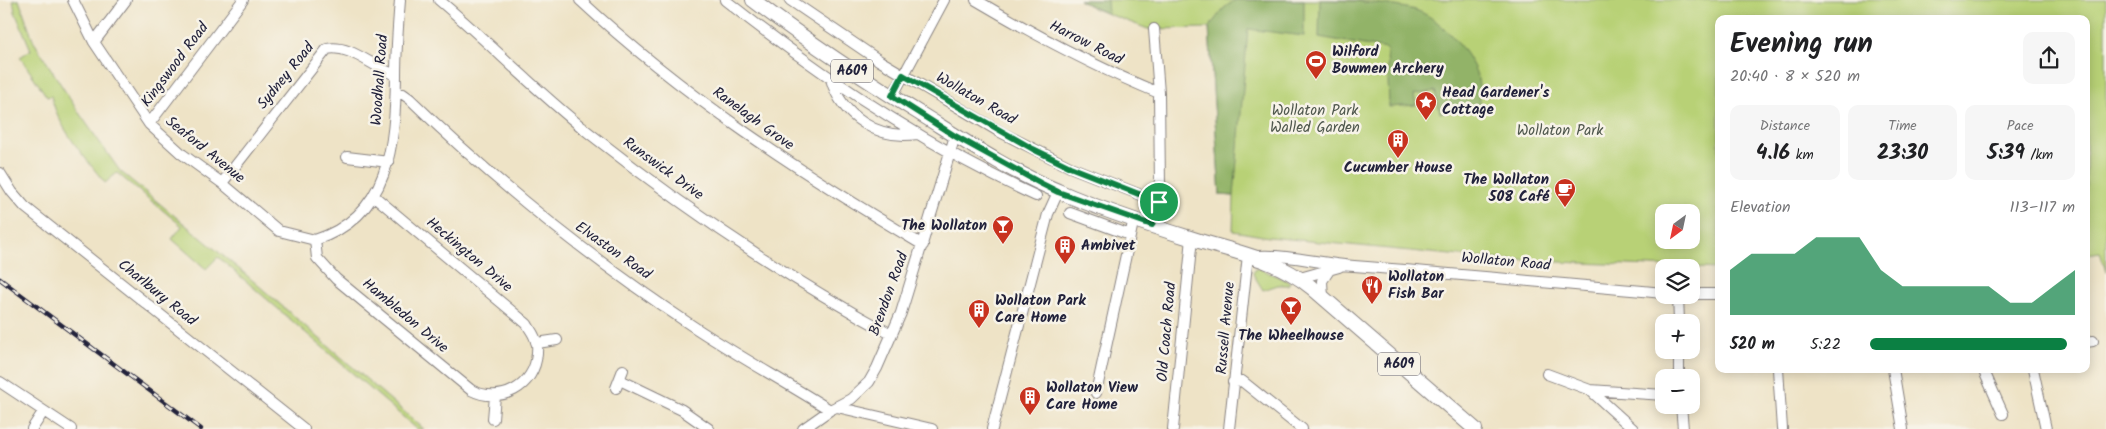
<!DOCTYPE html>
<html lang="en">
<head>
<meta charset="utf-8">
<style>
  body { margin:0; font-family:Kalam,sans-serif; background:#f6f6f6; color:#202124; height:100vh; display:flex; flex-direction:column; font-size:19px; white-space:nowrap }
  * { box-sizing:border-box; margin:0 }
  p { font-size:16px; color:#757577 }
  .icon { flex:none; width:28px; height:28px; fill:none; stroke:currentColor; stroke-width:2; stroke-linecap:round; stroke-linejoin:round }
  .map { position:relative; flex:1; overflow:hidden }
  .side { position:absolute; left:1715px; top:15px; width:375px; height:358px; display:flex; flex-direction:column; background:#fff; border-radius:10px; box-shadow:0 2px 12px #0003 }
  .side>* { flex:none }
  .needle { width:32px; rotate:213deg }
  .fabs { position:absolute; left:1655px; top:204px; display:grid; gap:10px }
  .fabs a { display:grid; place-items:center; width:45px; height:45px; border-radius:10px; background:#fff; box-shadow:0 2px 12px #0003; font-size:25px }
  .pin { position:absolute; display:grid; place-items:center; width:42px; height:42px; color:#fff; margin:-21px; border:2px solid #fff; border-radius:50%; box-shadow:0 1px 5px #0007 }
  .round { display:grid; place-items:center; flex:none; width:52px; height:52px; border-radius:10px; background:#f6f6f6 }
  .headline { display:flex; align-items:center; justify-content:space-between; height:85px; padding:0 15px }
  h1 { font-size:28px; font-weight:700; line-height:38px }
  .metrics { display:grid; grid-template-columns:repeat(3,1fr); gap:8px; height:85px; padding:5px 15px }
  .metrics div { display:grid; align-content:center; border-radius:10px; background:#f6f6f6; text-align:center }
  .metrics b { font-size:21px; font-weight:700 }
  .metrics small { font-size:14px; font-weight:400 }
  .metrics p { font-size:14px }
  .chart { height:140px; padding:10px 15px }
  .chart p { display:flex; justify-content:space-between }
  .chart svg { width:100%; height:90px; margin-top:5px; fill:#0b8043; opacity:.7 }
  ul { padding:0 15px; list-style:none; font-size:16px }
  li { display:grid; grid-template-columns:80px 60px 1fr; align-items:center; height:38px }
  li i { height:12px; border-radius:6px; background:#0b8043 }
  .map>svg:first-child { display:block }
  .green { fill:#b8d176; stroke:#6d7a58; fill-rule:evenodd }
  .forest { fill:#92b367; stroke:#5a6a51 }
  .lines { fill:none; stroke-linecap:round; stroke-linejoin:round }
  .minor-casing { stroke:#888280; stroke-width:12 }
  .major-casing { stroke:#888280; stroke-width:16 }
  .minor { stroke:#fff; stroke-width:10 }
  .major { stroke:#fff; stroke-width:14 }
  .rail-casing { stroke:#22223b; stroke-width:4.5 }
  .rail { stroke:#f7f3e8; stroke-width:2.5; stroke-dasharray:8; stroke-linecap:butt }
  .route-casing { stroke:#fff; stroke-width:10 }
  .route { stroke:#0b8043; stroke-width:6 }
  .labels { text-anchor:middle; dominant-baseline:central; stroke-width:5; stroke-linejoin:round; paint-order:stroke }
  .shield { fill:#f7f3e8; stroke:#62616f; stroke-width:1 }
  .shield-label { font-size:14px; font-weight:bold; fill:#22223b }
  .street-label { font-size:15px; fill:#22223b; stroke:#f7f3e8 }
  .poi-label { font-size:15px; font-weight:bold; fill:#22223b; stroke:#f7f3e8; text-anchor:start }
  .park-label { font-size:15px; fill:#4f574d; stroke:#f7f3e8 }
</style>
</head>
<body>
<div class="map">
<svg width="2106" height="429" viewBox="0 0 2106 429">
  <rect width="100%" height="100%" fill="#f7f3e8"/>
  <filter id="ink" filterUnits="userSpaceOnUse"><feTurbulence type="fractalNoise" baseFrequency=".02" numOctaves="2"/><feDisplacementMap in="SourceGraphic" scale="10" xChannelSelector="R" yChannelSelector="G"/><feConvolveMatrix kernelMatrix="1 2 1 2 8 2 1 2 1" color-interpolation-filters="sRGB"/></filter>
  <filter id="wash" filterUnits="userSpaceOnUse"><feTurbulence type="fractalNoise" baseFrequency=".0096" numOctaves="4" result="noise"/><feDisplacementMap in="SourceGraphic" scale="20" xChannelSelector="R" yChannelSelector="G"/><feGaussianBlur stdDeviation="1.12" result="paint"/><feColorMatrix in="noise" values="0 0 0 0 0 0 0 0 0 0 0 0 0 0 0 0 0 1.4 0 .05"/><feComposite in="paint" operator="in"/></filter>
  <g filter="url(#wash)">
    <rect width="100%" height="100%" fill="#eee3c6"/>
    <path class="green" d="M13,0H19L34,42L77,110L120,171L244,273L424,429H417L218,257L206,269L172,239L182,226L117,173L105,183C84,156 59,129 51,96L47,97L20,57L31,50L15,12Z
      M1079,0H2106V272L2100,252L2086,254V19H1719V269L1491,259L1269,237L1233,231L1234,196L1220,195L1209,28L1148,29L1095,9ZM1664,212H1691V240H1664Z
      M1258,268L1290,282L1288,285H1278L1263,290L1253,274L1254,270Z"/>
    <path class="forest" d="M1079,0H1107L1108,14Z
      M1235,0H1304V36L1248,29L1234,196L1220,195L1209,27L1224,8Z
      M1320,0C1348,0 1388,3 1415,10C1440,17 1469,52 1477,75C1480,85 1479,96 1480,106L1440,113L1435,91L1414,95L1416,105L1389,107L1387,49L1319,37Z"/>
  </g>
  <g filter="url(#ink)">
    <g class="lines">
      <g class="minor-casing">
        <path id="minor" d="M73,0L94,42L149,124L182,154L222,183L279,231L315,240
          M439,0C490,43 537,92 589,133C684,208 785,277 891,334
          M580,0C683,96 801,173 923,245
          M725,0C821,76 924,145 1036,196
          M790,0L880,61L1000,132L1070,167L1159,202
          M976,0C1035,35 1095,67 1159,93
          M94,42L126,0
          M831,79C842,117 878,140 917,134
          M396,93L403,94L410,99C496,183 590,258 691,325C736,355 784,381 830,410
          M892,97L944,0
          M149,124L243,0
          M347,157L389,162
          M0,173L12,192L25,207L304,429
          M222,183L327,49C351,44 373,68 396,75
          M1070,213L1130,235
          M1152,225L1160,187L1159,93L1154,29
          M315,240L317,258L336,279L471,390C500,405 535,387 537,353C537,350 538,345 536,342C535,335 530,330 527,324L374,196
          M315,240C390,216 395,145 396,76C396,51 398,25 400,0
          M1257,256C1290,254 1321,264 1354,266C1458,274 1561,284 1664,293
          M1300,278L1339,267
          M1691,294H1719
          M1678,295L1679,322
          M1323,298L1322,281L1330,269
          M2086,342L2093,341
          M537,343L557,340
          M1679,350V378
          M1778,369L1782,429
          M1893,369L1903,429
          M1983,369L2003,414
          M2033,369L2046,429
          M1547,374L1590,390
          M620,380L682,410L709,429
          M0,382L71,429
          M1233,382L1242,381L1302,429
          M616,388L623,370
          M1096,393L1134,218
          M1681,405L1683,429
          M837,407L932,429
          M493,419L495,396
          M32,429L43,412
          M803,429L830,410L851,399L869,382L877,368L901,313L955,136
          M992,429L1048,214L1058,192
          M1173,429L1192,238
          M1229,429L1248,255
          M1633,429L1590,390L1664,395"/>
      </g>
      <g class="major-casing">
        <path id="major" d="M753,0C811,44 870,83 932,121C972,146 1014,173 1058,191C1101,210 1148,225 1193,239C1235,252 1277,259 1311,287L1475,429"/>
      </g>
      <use href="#minor" class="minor"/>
      <use href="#major" class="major"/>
      <g class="rail-casing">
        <path id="rail" d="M0,279L201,429"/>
      </g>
      <use href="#rail" class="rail"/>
    </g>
  </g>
  <g class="lines" filter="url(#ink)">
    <g class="route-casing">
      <path id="route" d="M903,75L1033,149L1070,167L1159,202L1152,225L1058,192L1040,183L955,136L892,96Z"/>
    </g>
    <use href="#route" class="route"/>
  </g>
  <defs>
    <g id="stadium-pin" transform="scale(1.125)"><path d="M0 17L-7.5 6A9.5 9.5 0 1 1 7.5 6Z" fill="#c8321e" stroke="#f7f3e8"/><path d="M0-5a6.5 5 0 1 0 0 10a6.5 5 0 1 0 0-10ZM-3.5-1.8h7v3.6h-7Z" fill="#fff"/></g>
    <g id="sight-pin" transform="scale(1.125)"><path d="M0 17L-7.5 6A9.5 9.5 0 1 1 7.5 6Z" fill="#c8321e" stroke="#f7f3e8"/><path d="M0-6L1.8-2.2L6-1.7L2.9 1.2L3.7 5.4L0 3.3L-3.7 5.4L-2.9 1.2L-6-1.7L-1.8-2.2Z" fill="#fff"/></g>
    <g id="building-pin" transform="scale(1.125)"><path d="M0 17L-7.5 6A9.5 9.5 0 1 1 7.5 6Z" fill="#c8321e" stroke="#f7f3e8"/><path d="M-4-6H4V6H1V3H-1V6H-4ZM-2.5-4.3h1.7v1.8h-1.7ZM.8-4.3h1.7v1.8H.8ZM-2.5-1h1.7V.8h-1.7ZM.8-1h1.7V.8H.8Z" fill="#fff"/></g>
    <g id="cafe-pin" transform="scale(1.125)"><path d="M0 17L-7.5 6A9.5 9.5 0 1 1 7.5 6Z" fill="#c8321e" stroke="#f7f3e8"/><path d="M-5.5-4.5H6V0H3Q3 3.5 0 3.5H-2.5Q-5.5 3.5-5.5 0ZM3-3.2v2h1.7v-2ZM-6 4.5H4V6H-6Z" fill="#fff"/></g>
    <g id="bar-pin" transform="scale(1.125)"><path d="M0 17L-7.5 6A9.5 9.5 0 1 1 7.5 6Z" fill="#c8321e" stroke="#f7f3e8"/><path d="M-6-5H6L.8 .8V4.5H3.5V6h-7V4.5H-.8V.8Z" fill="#fff"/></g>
    <g id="restaurant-pin" transform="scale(1.125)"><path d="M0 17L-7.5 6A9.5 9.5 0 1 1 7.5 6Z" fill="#c8321e" stroke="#f7f3e8"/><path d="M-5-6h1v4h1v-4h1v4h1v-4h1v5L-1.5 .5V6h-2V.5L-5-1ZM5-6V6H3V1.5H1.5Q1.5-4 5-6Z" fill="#fff"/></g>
  </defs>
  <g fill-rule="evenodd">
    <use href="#stadium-pin" x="1316" y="61"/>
    <use href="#sight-pin" x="1426" y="102"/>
    <use href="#building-pin" x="1398" y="140"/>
    <use href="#cafe-pin" x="1565" y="189"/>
    <use href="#bar-pin" x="1003" y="226"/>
    <use href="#building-pin" x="1065" y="246"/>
    <use href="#restaurant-pin" x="1372" y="286"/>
    <use href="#bar-pin" x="1291" y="307"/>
    <use href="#building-pin" x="979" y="310"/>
    <use href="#building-pin" x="1030" y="397"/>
  </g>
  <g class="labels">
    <g class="shield">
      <rect x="831" y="59.5" width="42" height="23" rx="4"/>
      <rect x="1378" y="352.5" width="42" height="23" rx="4"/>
    </g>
    <g class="shield-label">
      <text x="852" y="71">A609</text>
      <text x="1399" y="364">A609</text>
    </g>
    <g class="street-label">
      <text transform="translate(1086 43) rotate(27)">Harrow Road</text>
      <text transform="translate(175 65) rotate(-53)">Kingswood Road</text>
      <text transform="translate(286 76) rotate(-51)">Sydney Road</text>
      <text transform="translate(380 80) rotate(-86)">Woodhall Road</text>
      <text transform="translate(976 99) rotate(30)">Wollaton Road</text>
      <text transform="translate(753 119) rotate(36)">Ranelagh Grove</text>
      <text transform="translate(205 150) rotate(39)">Seaford Avenue</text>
      <text transform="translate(663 169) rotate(36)">Runswick Drive</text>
      <text transform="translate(613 251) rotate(35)">Elvaston Road</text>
      <text transform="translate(469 255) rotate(40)">Heckington Drive</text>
      <text transform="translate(1506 262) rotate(5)">Wollaton Road</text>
      <text transform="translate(157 293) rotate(39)">Charlbury Road</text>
      <text transform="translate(889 294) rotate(-70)">Brendon Road</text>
      <text transform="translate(405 316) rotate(40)">Hambledon Drive</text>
      <text transform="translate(1226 328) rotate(-85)">Russell Avenue</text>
      <text transform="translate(1167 332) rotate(-85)">Old Coach Road</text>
    </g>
    <g class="poi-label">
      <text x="1332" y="52">Wilford<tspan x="1332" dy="17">Bowmen Archery</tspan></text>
      <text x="1442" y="93">Head Gardener's<tspan x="1442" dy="17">Cottage</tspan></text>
      <text x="1398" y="168" text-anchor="middle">Cucumber House</text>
      <text x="1549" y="180" text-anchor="end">The Wollaton<tspan x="1549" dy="17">508 Café</tspan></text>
      <text x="987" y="226" text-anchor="end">The Wollaton</text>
      <text x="1081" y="246">Ambivet</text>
      <text x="1388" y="277">Wollaton<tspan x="1388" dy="17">Fish Bar</tspan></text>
      <text x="995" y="301">Wollaton Park<tspan x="995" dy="17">Care Home</tspan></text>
      <text x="1291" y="336" text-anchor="middle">The Wheelhouse</text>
      <text x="1046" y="388">Wollaton View<tspan x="1046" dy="17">Care Home</tspan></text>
    </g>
    <g class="park-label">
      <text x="1315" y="111">Wollaton Park<tspan x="1315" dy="17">Walled Garden</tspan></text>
      <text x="1560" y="131">Wollaton Park</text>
    </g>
  </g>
</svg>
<div class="fabs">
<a><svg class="needle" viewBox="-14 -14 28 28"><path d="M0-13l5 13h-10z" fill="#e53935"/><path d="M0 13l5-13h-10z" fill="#757577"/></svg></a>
<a><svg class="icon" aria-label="layers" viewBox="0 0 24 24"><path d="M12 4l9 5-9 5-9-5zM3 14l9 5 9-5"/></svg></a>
<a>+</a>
<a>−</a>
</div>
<div class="pin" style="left:1159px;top:202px;background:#1e9e55"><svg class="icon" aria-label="arrive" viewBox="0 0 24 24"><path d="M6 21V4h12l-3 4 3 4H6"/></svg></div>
<section class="side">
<div class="headline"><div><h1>Evening run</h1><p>20:40 · 8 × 520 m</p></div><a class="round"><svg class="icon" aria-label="share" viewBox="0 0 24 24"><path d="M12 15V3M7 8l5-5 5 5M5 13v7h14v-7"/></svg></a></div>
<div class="metrics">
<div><p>Distance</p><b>4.16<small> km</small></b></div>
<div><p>Time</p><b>23:30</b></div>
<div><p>Pace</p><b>5:39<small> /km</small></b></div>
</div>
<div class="chart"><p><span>Elevation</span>113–117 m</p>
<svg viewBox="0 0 160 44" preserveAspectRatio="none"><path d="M0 44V22L10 14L20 14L30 14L40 6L50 6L60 6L70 22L80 30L90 30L100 30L110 30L120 30L130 38L140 38L150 30L160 22V44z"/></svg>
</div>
<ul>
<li><b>520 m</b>5:22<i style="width:96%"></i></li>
</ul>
</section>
</div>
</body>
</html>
